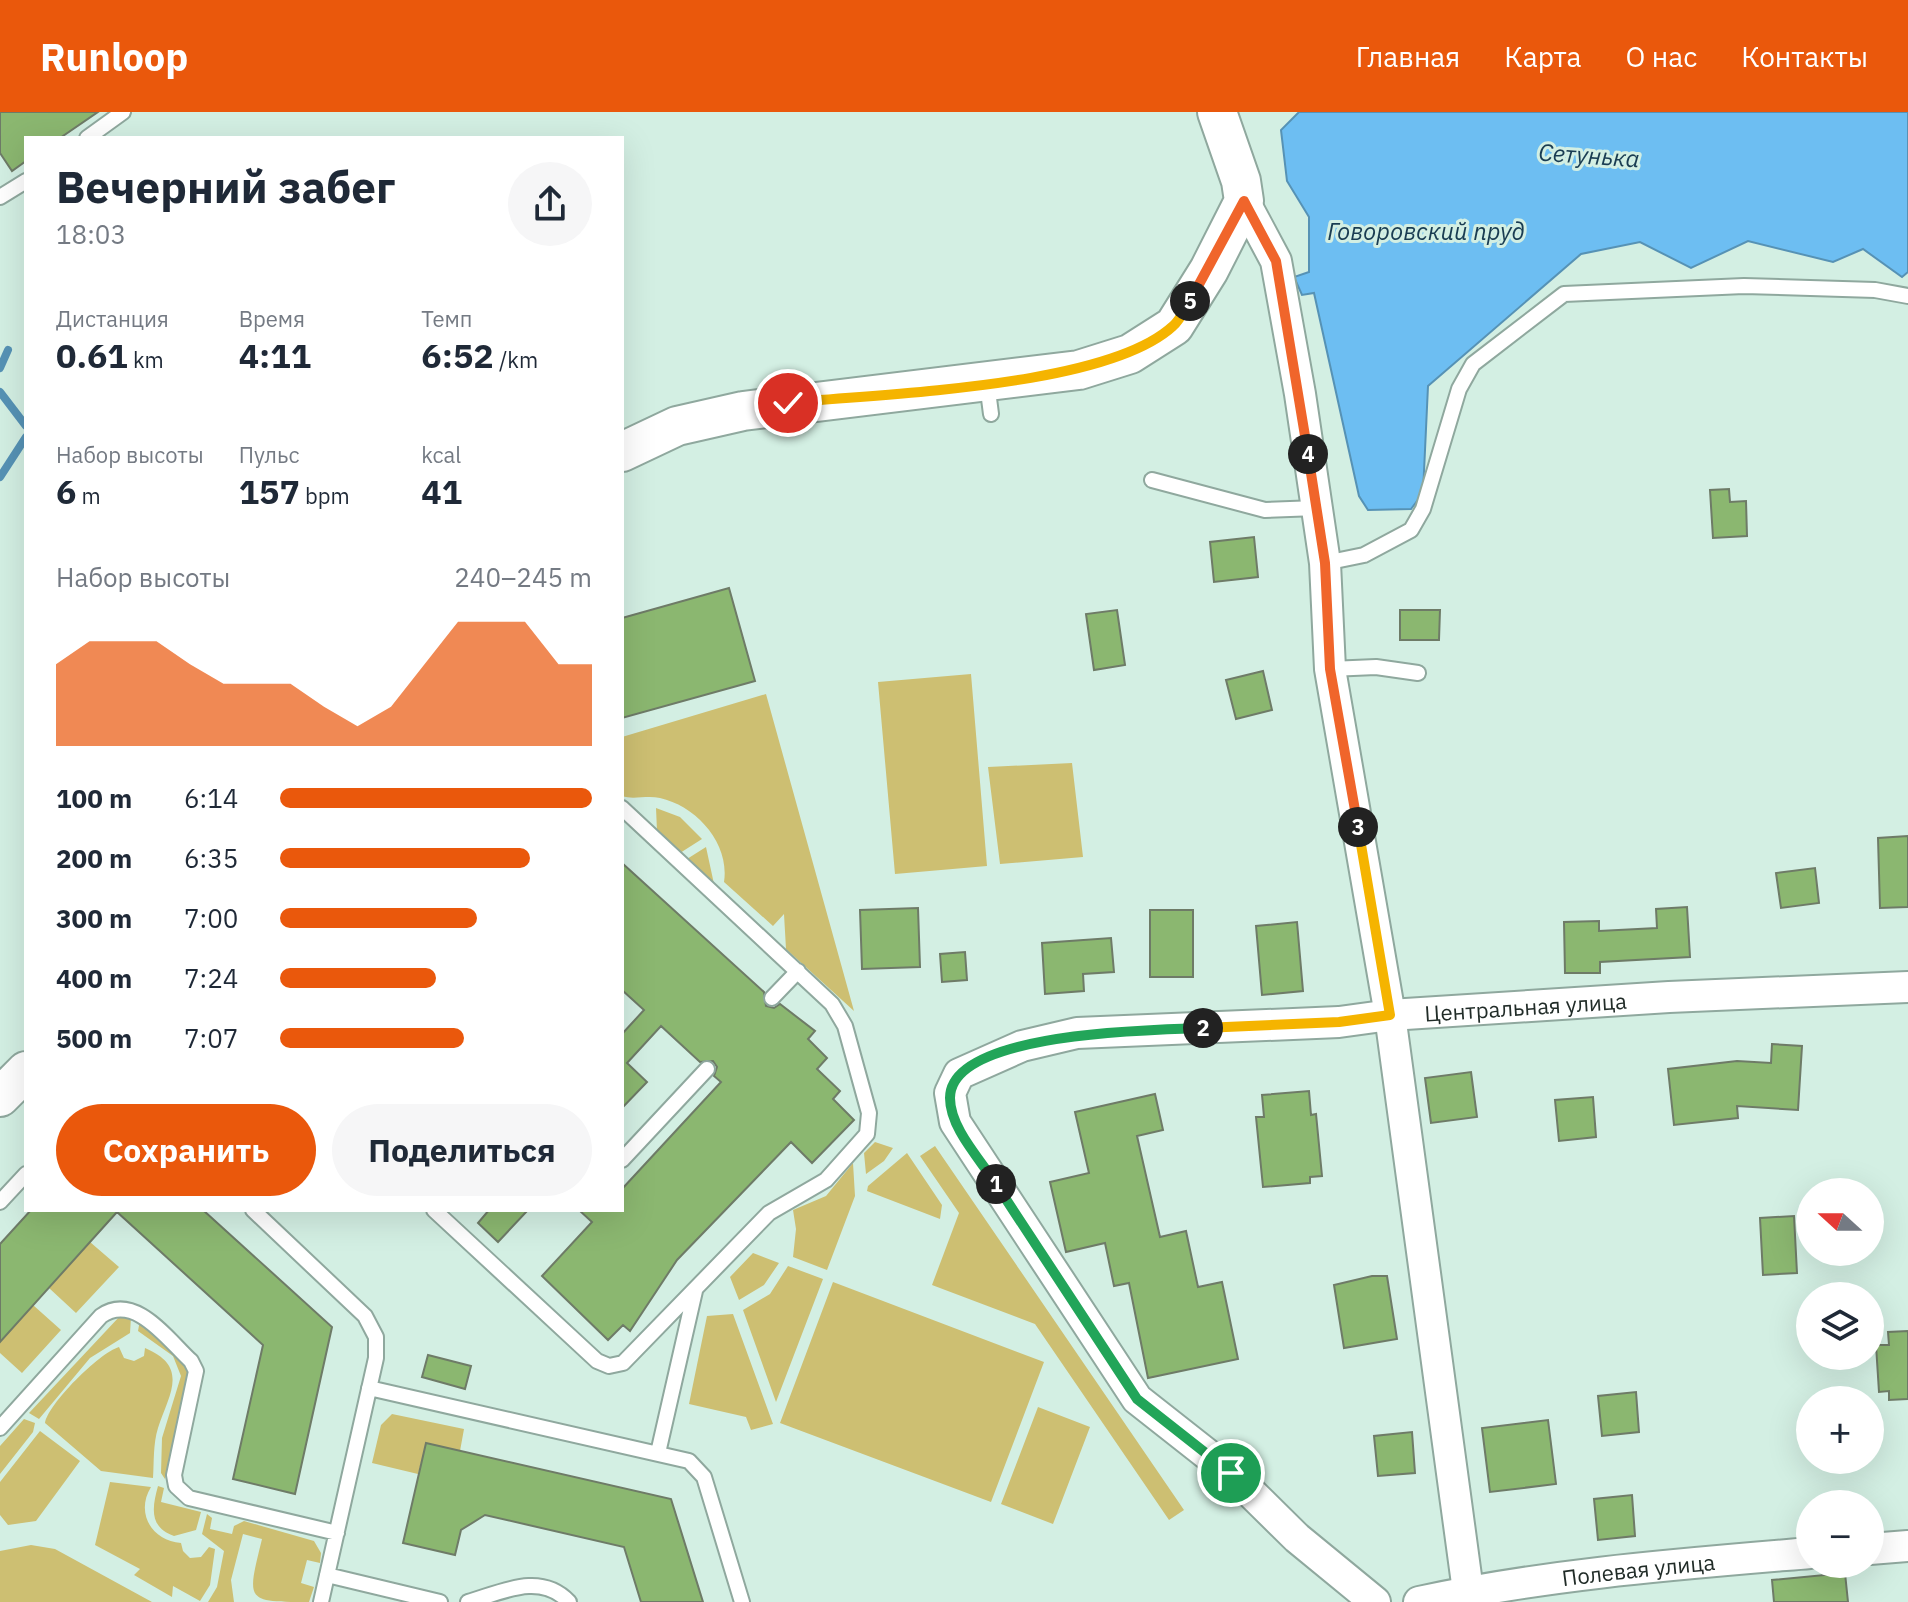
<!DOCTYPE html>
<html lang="ru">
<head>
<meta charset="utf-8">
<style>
  body { margin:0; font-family:"IBM Plex Sans",sans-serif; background:#f6f6f7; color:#1f2937; height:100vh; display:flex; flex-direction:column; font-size:30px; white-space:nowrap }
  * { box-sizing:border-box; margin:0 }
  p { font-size:26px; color:#747a83 }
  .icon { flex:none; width:44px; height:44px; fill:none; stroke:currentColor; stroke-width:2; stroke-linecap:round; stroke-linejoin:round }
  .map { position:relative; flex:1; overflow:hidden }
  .panel { position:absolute; left:24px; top:24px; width:600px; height:1076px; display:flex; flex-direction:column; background:#fff; border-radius:0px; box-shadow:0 8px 32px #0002 }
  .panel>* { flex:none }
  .needle { width:52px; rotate:291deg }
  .fabs { position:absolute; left:1796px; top:1066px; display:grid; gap:16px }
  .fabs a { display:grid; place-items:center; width:88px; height:88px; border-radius:50%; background:#fff; box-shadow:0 8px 32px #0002; font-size:40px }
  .pin { position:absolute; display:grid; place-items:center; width:68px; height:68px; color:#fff; margin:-34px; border:4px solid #fff; border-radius:50%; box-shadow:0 2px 8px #0007 }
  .km { position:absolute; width:40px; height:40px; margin:-20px; border-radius:50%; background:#222; color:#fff; font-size:22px; line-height:40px; text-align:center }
  .round { display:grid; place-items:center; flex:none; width:84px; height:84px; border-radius:42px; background:#f6f6f7 }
  .head { display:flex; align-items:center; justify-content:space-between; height:136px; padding:0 32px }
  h1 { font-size:44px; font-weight:700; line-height:60px }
  .metrics { display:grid; grid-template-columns:repeat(3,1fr); gap:12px; height:136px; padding:8px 32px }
  .metrics div { display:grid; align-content:center }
  .metrics b { font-size:34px; font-weight:700 }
  .metrics small { font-size:22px; font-weight:400 }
  .metrics p { font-size:22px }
  .chart { height:224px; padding:16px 32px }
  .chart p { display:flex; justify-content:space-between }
  .chart svg { width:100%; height:144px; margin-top:8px; fill:#ea580c; opacity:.7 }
  .primary-button { display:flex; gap:16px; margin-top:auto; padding:16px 32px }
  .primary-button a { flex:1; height:92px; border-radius:48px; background:#ea580c; color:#fff; font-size:32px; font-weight:700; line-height:92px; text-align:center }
  .primary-button a+a { background:#f6f6f7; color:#1f2937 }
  ul { padding:0 32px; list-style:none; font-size:26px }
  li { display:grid; grid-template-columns:128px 96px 1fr; align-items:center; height:60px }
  li i { height:20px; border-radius:10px; background:#ea580c }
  header { display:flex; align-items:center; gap:48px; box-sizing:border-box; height:112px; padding:0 40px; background:#ea580c; color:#fff }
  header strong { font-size:38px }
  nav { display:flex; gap:44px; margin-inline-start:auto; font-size:28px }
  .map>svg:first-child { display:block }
  .green { fill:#cdbf72 }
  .water { fill:#6dbef2; stroke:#5692b5; stroke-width:2 }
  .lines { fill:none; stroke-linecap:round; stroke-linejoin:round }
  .stream { stroke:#5692b5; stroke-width:8 }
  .building { fill:#8bb770; stroke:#6e7b67; stroke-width:2 }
  .service-casing { stroke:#8fa89e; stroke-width:18 }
  .minor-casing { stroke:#8fa89e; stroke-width:34 }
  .tertiary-casing { stroke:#8fa89e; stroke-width:42 }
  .service { stroke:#fff; stroke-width:14 }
  .minor { stroke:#fff; stroke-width:30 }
  .tertiary { stroke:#fff; stroke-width:38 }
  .split-1-casing { stroke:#fff; stroke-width:16 }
  .split-2-casing { stroke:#fff; stroke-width:16 }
  .split-3-casing { stroke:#fff; stroke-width:16 }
  .split-4-casing { stroke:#fff; stroke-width:16 }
  .split-5-casing { stroke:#fff; stroke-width:16 }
  .split-6-casing { stroke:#fff; stroke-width:16 }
  .split-1 { stroke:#22a559; stroke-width:10 }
  .split-2 { stroke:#22a559; stroke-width:10 }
  .split-3 { stroke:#f5b400; stroke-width:10 }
  .split-4 { stroke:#f0652b; stroke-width:10 }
  .split-5 { stroke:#f0652b; stroke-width:10 }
  .split-6 { stroke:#f5b400; stroke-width:10 }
  .labels { text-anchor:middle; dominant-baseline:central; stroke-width:6; stroke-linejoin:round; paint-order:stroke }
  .street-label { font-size:22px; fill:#212c28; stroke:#d3efe3 }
  .water-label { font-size:24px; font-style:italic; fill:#193c52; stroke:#d3efe3 }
</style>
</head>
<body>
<header>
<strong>Runloop</strong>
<nav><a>Главная</a><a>Карта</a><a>О нас</a><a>Контакты</a></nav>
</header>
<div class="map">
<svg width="1908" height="1490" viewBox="0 0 1908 1490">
  <rect width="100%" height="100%" fill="#d3efe3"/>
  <path class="green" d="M971,562L987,754L895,762L878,570Z
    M766,582L854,899L786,837L784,802L773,814L724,770C730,731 696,694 660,686C647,683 633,688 622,684V625Z
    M1072,651L1083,745L1000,752L988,655Z
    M656,696L680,705L702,727L680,741L657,719Z
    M706,735L714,772L687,747Z
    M875,1030L893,1036L884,1049L866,1062L864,1041Z
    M935,1034L1184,1398L1169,1408L1035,1212L932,1173L959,1101L920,1044Z
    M907,1041L942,1093L940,1107L867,1079L868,1074Z
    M853,1051L855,1084L827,1158L793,1145L796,1117L793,1098L826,1084Z
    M90,1130L119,1155L76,1201L49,1176Z
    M753,1141L779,1151L764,1173L739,1188L730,1165Z
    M788,1154L823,1167L776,1290L743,1198L770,1182Z
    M833,1170L1044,1250L991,1390L780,1311Z
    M33,1193L61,1218L22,1261L0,1241V1230Z
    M733,1202L773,1312L751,1318L746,1305L689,1292L707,1204Z
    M120,1204L131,1205L130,1221L90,1246L39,1307L29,1301Z
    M140,1208L183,1248L188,1258L165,1367L161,1361L162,1326L181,1264L173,1244L138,1219Z
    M119,1235L124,1246L134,1249L144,1244L145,1236C190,1255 169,1282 158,1316C153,1332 154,1350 153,1366L101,1359L45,1311C48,1292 99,1241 119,1235Z
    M1038,1295L1090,1315L1053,1412L1001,1392Z
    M392,1302L464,1317L460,1339L426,1332L418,1362L372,1351L381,1313Z
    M24,1307L35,1311L33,1320L0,1362V1334Z
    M40,1319L80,1349L36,1409L8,1413L0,1403V1370Z
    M110,1370L151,1375C135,1401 152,1429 181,1431L183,1439L190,1446L201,1445L209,1435L215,1437L210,1473L200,1489L173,1474L172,1485L134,1463L140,1457L95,1433Z
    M158,1374L164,1376L161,1390L201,1400L196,1418L174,1424C149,1415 152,1396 158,1374Z
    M207,1402L212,1406L210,1417L232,1422L234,1414L244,1409L314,1429L321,1441L320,1451L307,1448L301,1471L314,1475L309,1490C244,1490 247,1489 262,1427L243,1422L231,1468L234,1490H208L217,1475L224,1439L202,1422Z
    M31,1433L55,1437L152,1490H0V1439Z"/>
  <path class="water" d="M1299,0H1908V160L1902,165L1863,137L1833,150L1748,129L1691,156L1640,130L1581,142L1428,274L1423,381L1411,397L1368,398L1359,384L1314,181L1302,183L1294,165L1309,160V105L1287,69L1281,18Z"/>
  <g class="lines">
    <path class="stream" d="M0,256L8,238
      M0,280L26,314
      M0,365L26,325"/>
  </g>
  <path class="building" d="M0,0H98L60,26H26V49L12,59L0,41Z
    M1729,377L1730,390L1746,389L1747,424L1713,426L1710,378Z
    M1254,425L1258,465L1214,470L1210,430Z
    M729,476L755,569L622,606V506Z
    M1117,498L1125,553L1094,558L1086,502Z
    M1400,498H1440L1439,528H1400Z
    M1263,559L1272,598L1236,607L1226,568Z
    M1908,724V795L1880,796L1878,726Z
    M622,751L764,880L766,894L774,896L780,892L815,919L808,927L827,946L817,957L840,979L833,987L854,1008L812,1051L791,1030L677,1148L630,1219L623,1213L608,1228L542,1164L592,1110L579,1098H622V1077L721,970L714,964L717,955L713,949L700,950L661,914L627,951L647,970L622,996V922L644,898L622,878Z
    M1815,756L1819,791L1781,796L1776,761Z
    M1687,795L1690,845L1600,850V861H1565L1564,810L1599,809V819L1657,816L1656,797Z
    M918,796L920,855L862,857L860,798Z
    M1150,798H1193V865H1150Z
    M1297,810L1303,879L1262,883L1256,814Z
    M1111,826L1114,860L1083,862L1084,879L1045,882L1042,831Z
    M965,840L967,868L942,870L940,842Z
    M1772,932L1802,934L1798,998L1737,994L1738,1006L1674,1013L1668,957L1737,949L1771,951Z
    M1471,960L1477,1005L1431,1011L1425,966Z
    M1309,979L1311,1003L1316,1002L1322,1064L1310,1065V1071L1263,1075L1256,1005H1264L1262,983Z
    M1155,982L1163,1018L1137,1024L1160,1125L1186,1119L1198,1175L1222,1170L1238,1247L1148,1266L1129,1171L1114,1174L1105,1131L1066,1140L1050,1070L1089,1061L1075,1000Z
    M1593,985L1596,1025L1559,1029L1555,988Z
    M31,1098H203L332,1215L295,1382L233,1367L263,1233L117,1100L0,1230V1132Z
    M489,1098H528L498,1130L478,1111Z
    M1794,1104L1797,1161L1763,1163L1760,1106Z
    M1372,1164H1387L1397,1227L1344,1236L1334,1173Z
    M1908,1219V1287L1889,1288V1279L1879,1280L1876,1233H1889L1888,1220Z
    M428,1243L471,1254L465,1277L422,1265Z
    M1636,1280L1639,1320L1602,1324L1598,1284Z
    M1548,1308L1556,1372L1490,1380L1482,1316Z
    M1412,1320L1415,1361L1378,1364L1374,1324Z
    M426,1331L671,1387L703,1490H641L624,1435L485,1403L461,1418L455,1443L403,1431Z
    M1632,1383L1635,1424L1598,1428L1594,1387Z
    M1845,1461L1848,1490H1774L1772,1468Z"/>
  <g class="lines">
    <g class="service-casing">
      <path id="service" d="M87,26L123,0
        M0,85L26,69
        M987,271L991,302
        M1152,368L1265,398L1317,396
        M1325,451L1364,443L1411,418L1423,397L1459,277L1473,252L1564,182L1744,174L1875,178L1908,184
        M1330,557L1376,555L1418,561
        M772,886L798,859
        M622,1048L707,957
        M0,1090L26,1062
        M253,1098L365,1204L376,1225V1246L321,1490
        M434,1098L597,1249L609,1254L623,1251L769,1101L826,1068L867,1022L869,1001L845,914L832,892L622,696
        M369,1276L689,1349L704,1365L742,1490
        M0,1316L101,1204C135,1180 168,1228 191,1249L196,1259L174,1363L176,1374L189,1386L337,1421
        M658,1341L695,1179
        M327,1463L440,1490
        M468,1490C500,1481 540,1459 569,1490"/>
    </g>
    <g class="minor-casing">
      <g id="minor">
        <path d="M1244,89L1276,149L1300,282L1325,451L1330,557L1390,903L1468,1479L1462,1490"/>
        <path d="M1870,1437L1908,1434"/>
        <path id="s1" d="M1375,1490L1297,1426L1231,1361L1137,1287L955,1010L950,981L959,962L1022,934L1077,921L1339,910L1390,903L1669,885L1908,875"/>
        <path id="s2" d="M1419,1490C1547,1462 1680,1452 1810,1441"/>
      </g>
    </g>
    <g class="tertiary-casing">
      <path id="tertiary" d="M622,340L677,314L743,299L1079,258L1130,242L1174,214L1209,158L1244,89L1241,69L1217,0
        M0,985L26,959"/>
    </g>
    <use href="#service" class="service"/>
    <use href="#minor" class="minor"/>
    <use href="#tertiary" class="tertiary"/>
  </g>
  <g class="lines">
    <g class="split-1-casing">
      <path id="split-1" d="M996,1072L1137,1287L1231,1361"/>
    </g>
    <g class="split-2-casing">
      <path id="split-2" d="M996,1072C980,1047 950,1016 950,986C950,919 1156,918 1203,916"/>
    </g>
    <g class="split-3-casing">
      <path id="split-3" d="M1203,916L1339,910L1390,903L1358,715"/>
    </g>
    <g class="split-4-casing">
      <path id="split-4" d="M1308,342L1325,451L1330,557L1358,715"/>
    </g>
    <g class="split-5-casing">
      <path id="split-5" d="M1190,189L1244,89L1276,149L1308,342"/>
    </g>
    <g class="split-6-casing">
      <path id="split-6" d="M788,291C882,281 1106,276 1173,214C1180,208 1185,197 1190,189"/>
    </g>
    <use href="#split-1" class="split-1"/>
    <use href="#split-2" class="split-2"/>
    <use href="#split-3" class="split-3"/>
    <use href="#split-4" class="split-4"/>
    <use href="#split-5" class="split-5"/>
    <use href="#split-6" class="split-6"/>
  </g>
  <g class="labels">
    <g class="street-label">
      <text stroke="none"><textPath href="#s1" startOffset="1270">Центральная улица</textPath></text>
      <text stroke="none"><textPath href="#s2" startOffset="222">Полевая улица</textPath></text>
    </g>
    <g class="water-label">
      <text transform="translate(1589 43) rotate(4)">Сетунька</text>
      <text x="1426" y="119">Говоровский пруд</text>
    </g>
  </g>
</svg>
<div class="fabs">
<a><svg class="needle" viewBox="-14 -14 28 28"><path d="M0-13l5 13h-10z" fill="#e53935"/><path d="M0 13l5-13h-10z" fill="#747a83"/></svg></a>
<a><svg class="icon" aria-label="layers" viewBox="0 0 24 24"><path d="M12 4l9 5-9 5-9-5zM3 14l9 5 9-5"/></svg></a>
<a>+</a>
<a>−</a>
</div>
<div class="pin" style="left:1231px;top:1361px;background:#1e9e55"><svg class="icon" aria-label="arrive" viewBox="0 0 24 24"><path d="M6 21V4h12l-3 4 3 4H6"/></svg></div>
<div class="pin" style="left:788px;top:291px;background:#d93025"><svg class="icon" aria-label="check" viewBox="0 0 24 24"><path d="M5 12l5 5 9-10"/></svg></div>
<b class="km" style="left:996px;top:1072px">1</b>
<b class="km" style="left:1203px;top:916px">2</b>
<b class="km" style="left:1358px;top:715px">3</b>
<b class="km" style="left:1308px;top:342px">4</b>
<b class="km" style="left:1190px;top:189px">5</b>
<section class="panel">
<div class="head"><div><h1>Вечерний забег</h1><p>18:03</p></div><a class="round"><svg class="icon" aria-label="share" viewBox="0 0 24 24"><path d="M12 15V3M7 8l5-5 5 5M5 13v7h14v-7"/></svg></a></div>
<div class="metrics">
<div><p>Дистанция</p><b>0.61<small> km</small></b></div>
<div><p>Время</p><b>4:11</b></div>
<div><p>Темп</p><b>6:52<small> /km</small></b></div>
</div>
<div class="metrics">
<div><p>Набор высоты</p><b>6<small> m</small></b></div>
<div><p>Пульс</p><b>157<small> bpm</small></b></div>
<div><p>kcal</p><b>41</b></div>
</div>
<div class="chart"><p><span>Набор высоты</span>240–245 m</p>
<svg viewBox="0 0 160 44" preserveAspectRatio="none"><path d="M0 44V19L10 12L20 12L30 12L40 19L50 25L60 25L70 25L80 32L90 38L100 32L110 19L120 6L130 6L140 6L150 19L160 19V44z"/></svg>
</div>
<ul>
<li><b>100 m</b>6:14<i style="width:100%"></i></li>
<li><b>200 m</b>6:35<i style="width:80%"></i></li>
<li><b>300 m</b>7:00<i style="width:63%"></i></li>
<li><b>400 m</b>7:24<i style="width:50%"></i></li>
<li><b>500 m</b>7:07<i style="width:59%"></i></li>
</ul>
<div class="primary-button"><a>Сохранить</a><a>Поделиться</a></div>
</section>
</div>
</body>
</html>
